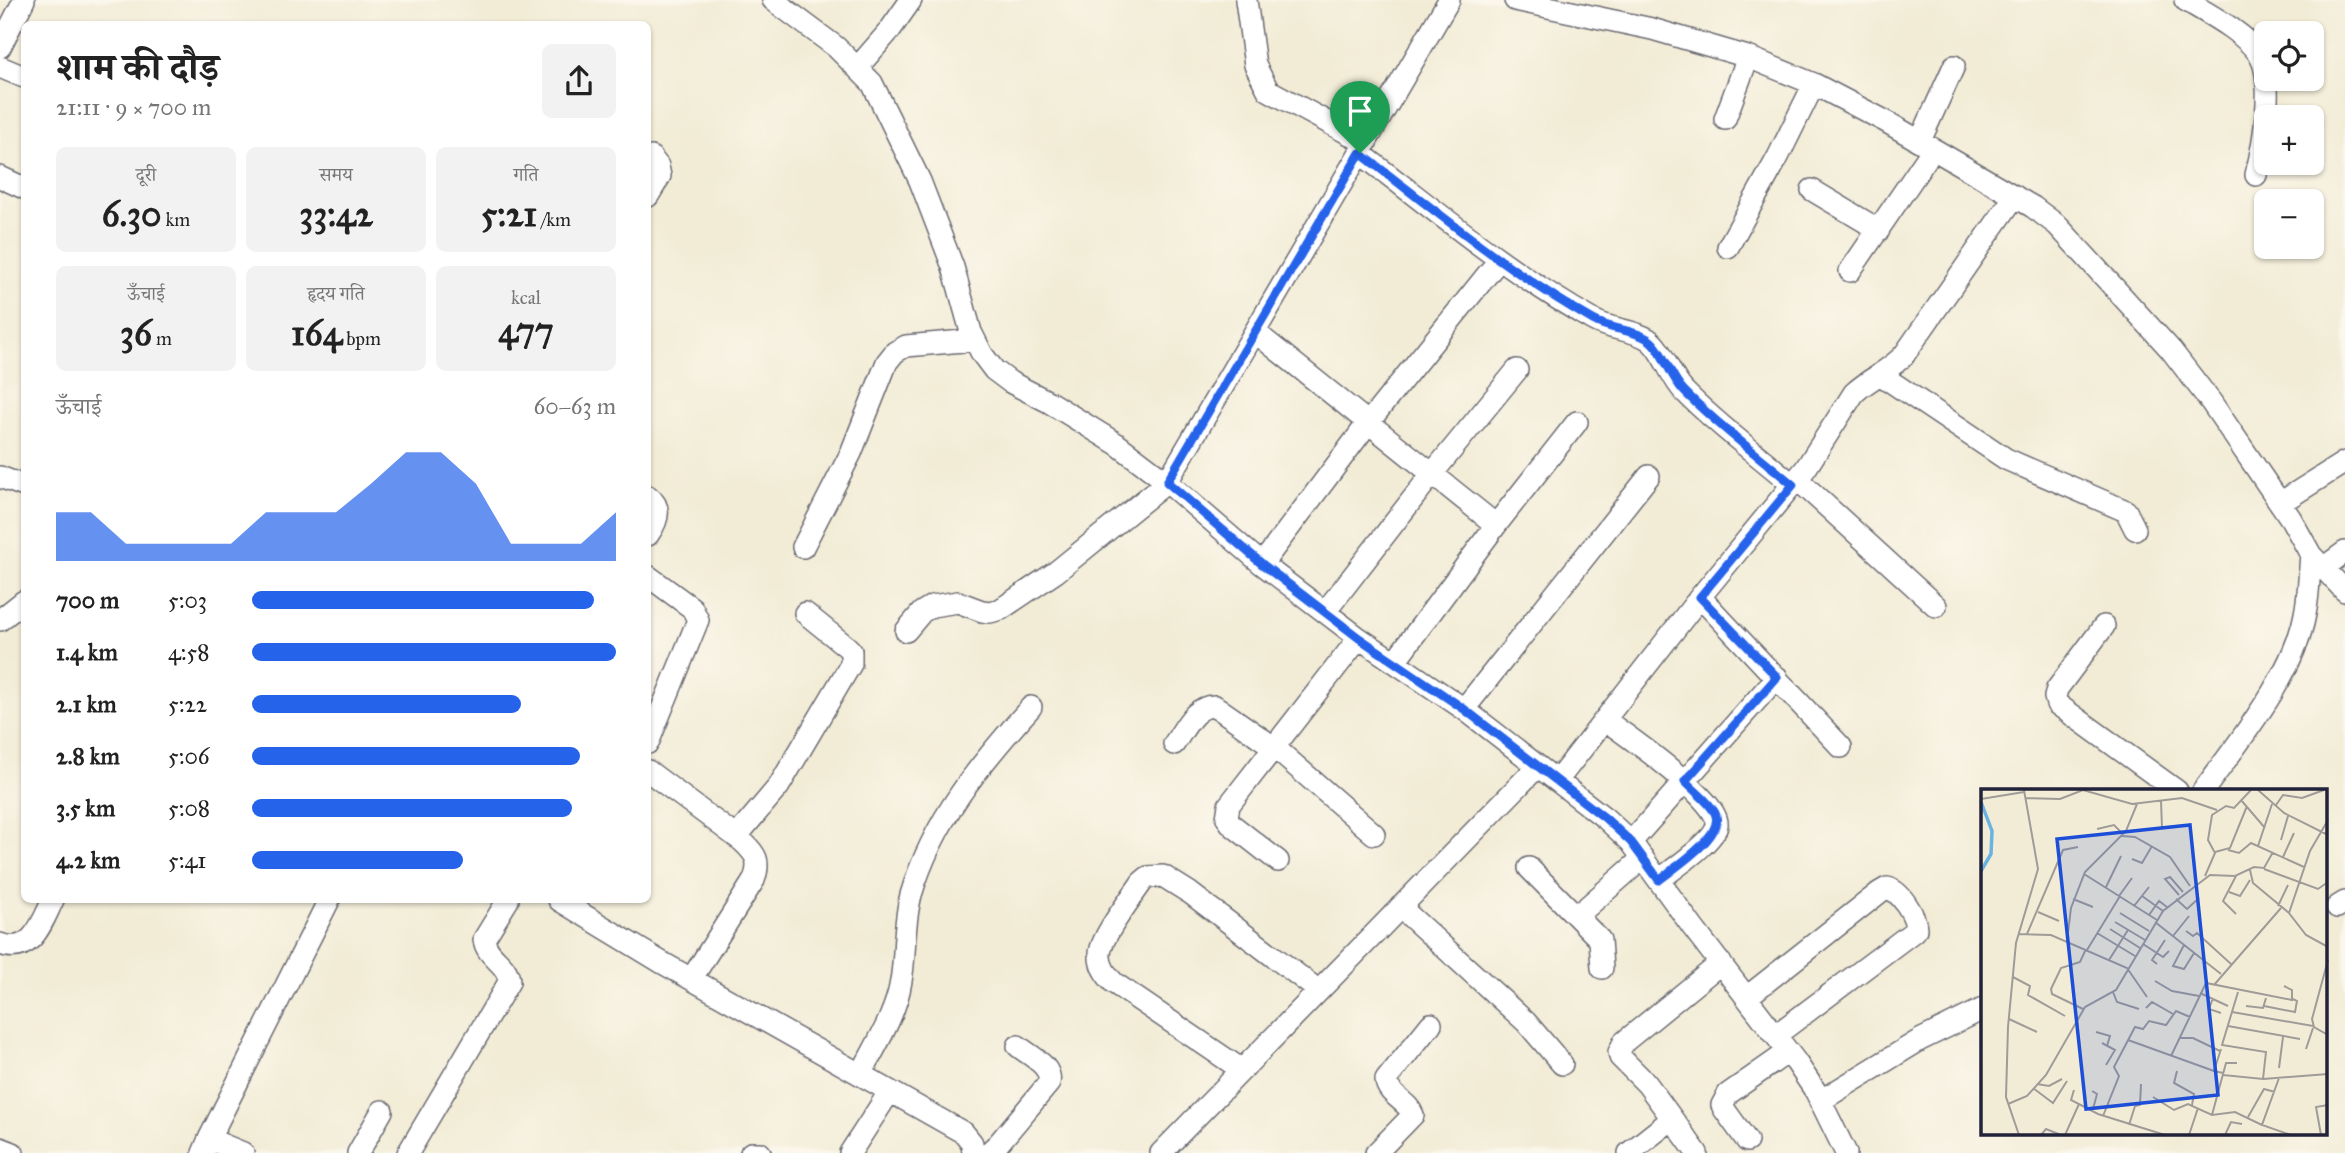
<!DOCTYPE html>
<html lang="hi">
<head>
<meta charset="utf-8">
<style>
  body { margin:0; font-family:"IM FELL Great Primer","Noto Serif Devanagari",serif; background:#f2f2f2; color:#222; height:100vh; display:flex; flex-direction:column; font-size:26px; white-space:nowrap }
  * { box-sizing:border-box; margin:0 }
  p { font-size:23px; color:#767676 }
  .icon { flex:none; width:38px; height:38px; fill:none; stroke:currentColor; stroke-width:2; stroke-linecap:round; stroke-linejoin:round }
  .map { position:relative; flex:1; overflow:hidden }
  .details { position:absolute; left:21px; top:21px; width:630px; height:882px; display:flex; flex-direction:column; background:#fff; border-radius:10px; box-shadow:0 2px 5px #0004 }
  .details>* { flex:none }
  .fabs { position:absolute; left:2254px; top:21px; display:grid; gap:14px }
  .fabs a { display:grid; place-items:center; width:70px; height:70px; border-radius:10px; background:#fff; box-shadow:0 2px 5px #0004; font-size:35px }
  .pin { position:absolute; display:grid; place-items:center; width:60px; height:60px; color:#fff; margin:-72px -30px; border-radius:50% 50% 50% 0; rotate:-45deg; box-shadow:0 0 7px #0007 }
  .pin .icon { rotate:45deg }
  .round { display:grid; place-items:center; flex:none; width:74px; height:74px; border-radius:10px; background:#f2f2f2 }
  .headline { display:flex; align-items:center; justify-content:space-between; height:119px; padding:0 35px }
  h1 { font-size:38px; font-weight:700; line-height:52px }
  .stats { display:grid; grid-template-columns:repeat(3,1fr); gap:10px; height:119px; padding:7px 35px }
  .stats div { display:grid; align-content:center; border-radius:10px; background:#f2f2f2; text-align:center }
  .stats b { font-size:35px; font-weight:700 }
  .stats small { font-size:19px; font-weight:400 }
  .stats p { font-size:19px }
  .chart { height:196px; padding:14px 35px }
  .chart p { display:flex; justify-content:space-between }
  .chart svg { width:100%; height:126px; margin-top:7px; fill:#2563eb; opacity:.7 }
  ul { padding:0 35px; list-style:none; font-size:23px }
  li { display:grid; grid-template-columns:112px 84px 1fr; align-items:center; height:52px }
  li i { height:18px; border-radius:9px; background:#2563eb }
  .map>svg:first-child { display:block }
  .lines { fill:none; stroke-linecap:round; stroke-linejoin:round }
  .street-casing { stroke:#6b6971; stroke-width:24 }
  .street { stroke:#fff; stroke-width:21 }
  .route-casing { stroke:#fff; stroke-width:14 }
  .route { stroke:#2563eb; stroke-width:9 }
  .inset-river { fill:none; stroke:#68b3e1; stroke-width:3.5 }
  .inset-road { fill:none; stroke:#9f9b98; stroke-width:2 }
  .view { fill:#1d4ed8; fill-opacity:0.15; stroke:#1d4ed8; stroke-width:3.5 }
  .inset-edge { fill:none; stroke:#22223b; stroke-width:3.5 }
</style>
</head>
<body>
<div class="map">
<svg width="2345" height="1153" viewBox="0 0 2345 1153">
  <rect width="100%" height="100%" fill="#fbf7ec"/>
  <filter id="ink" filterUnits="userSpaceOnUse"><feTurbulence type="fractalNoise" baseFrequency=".0143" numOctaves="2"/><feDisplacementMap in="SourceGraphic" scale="14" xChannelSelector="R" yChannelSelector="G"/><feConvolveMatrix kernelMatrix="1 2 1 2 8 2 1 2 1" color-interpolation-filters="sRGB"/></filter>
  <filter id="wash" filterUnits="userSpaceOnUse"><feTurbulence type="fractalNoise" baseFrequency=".00686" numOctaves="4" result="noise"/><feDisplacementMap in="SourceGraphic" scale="28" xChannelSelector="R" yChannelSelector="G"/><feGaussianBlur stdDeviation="1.57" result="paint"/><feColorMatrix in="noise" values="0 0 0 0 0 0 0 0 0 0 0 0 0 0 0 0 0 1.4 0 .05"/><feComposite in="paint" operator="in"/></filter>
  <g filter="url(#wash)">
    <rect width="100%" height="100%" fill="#f2ecd6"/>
  </g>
  <g filter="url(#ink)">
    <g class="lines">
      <g class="street-casing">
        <path id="street" d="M773,0L836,47L872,83L920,181L953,267L971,332L982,354L994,370L1010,382L1049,402L1117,444L1167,482L1262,564L1359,638L1464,709L1605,818L1631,842L1694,929L1796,1062L1816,1092L1846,1153
          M1246,0L1255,65L1268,90L1366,143
          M1515,0L1652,29L1748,57L1814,84L1885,121L2033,207L2057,225L2171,350L2211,402L2291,519L2311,555L2345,591
          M2185,0C2207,13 2247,34 2260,56C2275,82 2263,146 2256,175
          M0,47L24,0
          M0,67L24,77
          M858,67L890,30L911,0
          M1725,119L1748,57
          M1920,141L1954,66
          M1360,153C1436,211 1510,273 1593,320C1610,330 1632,329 1648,339C1663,349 1670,377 1684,391C1717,425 1757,454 1793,485
          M0,177L24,188
          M1812,190L1879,230
          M648,196L660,176L658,166L651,157
          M1728,247L1778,157L1814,84
          M1850,271L1933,149
          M1255,332L1496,525
          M1881,375L2006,459L2126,511L2135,529
          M0,477L24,486
          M1797,479L1936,606
          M648,496C663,508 658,521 648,535
          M2280,503L2345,462
          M803,547L851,453L887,362L895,352L906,346L975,340
          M1262,564L1368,423L1499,260
          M2323,568L2345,552
          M648,576L692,608L698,620L648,743
          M1700,597L1841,747
          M1325,612L1432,474L1517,370
          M0,620L24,601
          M2104,626L2057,689L2055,697L2057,704L2177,791
          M906,631L922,612L932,606L958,602L982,611L990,612L1001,609L1056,572L1167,482L1449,0
          M1395,661L1496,525L1577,422
          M1464,709L1649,476
          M1605,720C1626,735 1721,801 1717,825C1715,841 1673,869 1659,880
          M1174,744C1184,730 1194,705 1215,706L1275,748L1374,834
          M648,771L742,841C756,854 761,861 754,880L692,978
          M1557,781L1700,597L1806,468L1854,393C1870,378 1888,372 1904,355L2015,196
          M2203,791C2239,741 2294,675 2305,614C2309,595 2309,574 2311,555
          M736,837L779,786L851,664V651L847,647L805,613
          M1631,842L1777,677
          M1278,861L1232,825L1227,818L1229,805L1359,638
          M1529,868L1600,940L1602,968
          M559,900L661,962L964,1133L972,1143L973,1153
          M1400,907L1526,1022L1562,1064
          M2337,907L2345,902
          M1578,915L1643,858
          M0,944C32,956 42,922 53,900
          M1747,997L1880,892L1887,888C1900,890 1916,916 1916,929L1913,932L1776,1035
          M1242,1070L1114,983C1106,975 1099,965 1100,954C1100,938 1132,897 1142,882L1148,877L1163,876L1190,893L1319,991
          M861,1074C876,1045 896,1014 901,981C906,952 903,924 911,895C933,820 980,764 1031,707
          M1820,1101L1920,1040L1983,1009
          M209,1139L329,900
          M1747,1141L1724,1109L1722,1105L1728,1094L1788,1052
          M0,1148L13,1153
          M203,1153L209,1139L243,1153
          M358,1153L382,1111
          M408,1153L509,982C509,963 486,958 484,939L508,900
          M751,1153H760
          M850,1153L890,1091
          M988,1153L998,1144L1049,1083C1053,1066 1030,1056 1018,1046
          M1161,1153L1537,767
          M1376,1153L1413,1115C1408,1101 1387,1095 1386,1080L1431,1024
          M1629,1153L1672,1119
          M1697,1153L1647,1084L1620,1057L1619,1052L1624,1042L1721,963"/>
      </g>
      <use href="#street" class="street"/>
    </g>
  </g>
  <g class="lines" filter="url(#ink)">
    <g class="route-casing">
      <path id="route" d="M1360,153C1436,211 1510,273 1593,320C1610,330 1632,329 1648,339C1663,349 1670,377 1684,391C1717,425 1757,454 1793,485L1700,597L1777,677L1685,781C1694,791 1709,801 1715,813C1726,835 1675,867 1659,880L1631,842L1605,818L1464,709L1359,638L1262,564L1167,482Z"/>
    </g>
    <use href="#route" class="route"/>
  </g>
  <g transform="translate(1981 789)">
    <rect width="346" height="346" fill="#f2ecd6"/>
    <path class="inset-river" d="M0,13L11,42L10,65L0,82"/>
    <path class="inset-road" d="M277,1L303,24L347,46M45,9L79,10L102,1L151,15L201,9L236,21M0,10L43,3M260,11L284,39M180,12L181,39M295,16L302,6L321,9L343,1M347,31L329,62L308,124L325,146L347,158M116,40L133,36L142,45M141,47L154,48L189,68L209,97M300,51L307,27M277,57L291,15M247,61L258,64L270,54L323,78M234,63L249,59L266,17M302,68L313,44M151,70L161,74L171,57M283,80L337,100L347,93M269,81L272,94L308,124M103,85L176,131M224,87L234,64L227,51L231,26L245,17L253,19L270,1M255,87L242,112L255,125M125,98L140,67M248,103L259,107L269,91M198,106L184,90L189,88L202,103M138,107L151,89M161,107L182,122M92,110L112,118M195,110L206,120L218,109M153,117L168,98M297,117L307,96M57,123L78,132M139,124L168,142M168,126L178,112L186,118M134,133L164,151M174,133L240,185M129,140L159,159M205,142L212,147L216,144L250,175M116,144L154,167M38,145L70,146L146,179L166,208M46,145L82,61L97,58M192,147L208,127M86,152L90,119L104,83L145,42L156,15M162,155L182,168L188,162M203,156L192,177L203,180L213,164M106,161L139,107M128,171L147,141M347,171L331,230L333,238L347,246M176,175L171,171L184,151M32,188L49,197L47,206L84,227M174,192L191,202L218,207M233,196L300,119M132,203L136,213L158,220M219,204L247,217M232,209L228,220L240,224M265,217L282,219L285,209M283,217L314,223L316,212L312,210M165,219L171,213L192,225M102,220L71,205L70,200L80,179L99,173L105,160M251,223L332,237M28,230L56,243M247,237L319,250M115,243L129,247L126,257M199,249H212L239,262M147,251L233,282M121,254L134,261L125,276M240,260L233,282L242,284M325,260L332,239M190,267L225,194L311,211V201L303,197M298,279L302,248M196,282L193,294L213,305L211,316M242,286L282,290L285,263L241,256L257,203M298,289L281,336L310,346M282,290L347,285M56,295L68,297L81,290M52,299L72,314L86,292M93,301L90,311L117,325L184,346M111,302L116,305L112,320M172,308L193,321L207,315L231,326L254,323L281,336M27,315L46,307L65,286L104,218L135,201L182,122L229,86L254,87L273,78L283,79L292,63M231,326L245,274H256M122,327L138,287L133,278L154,238L162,240L168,232L185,236L195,222L209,228M267,328L283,300L294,303M148,336L154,317L159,316L160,295M38,346L25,308L27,238L35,154L57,80L43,1M60,346L65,340L80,346M84,346L98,315M208,346L217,319M244,346L250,333L261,335M340,346L335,318L347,316"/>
    <path class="view" d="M209,36L237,306L105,320L76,50Z"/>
    <rect width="346" height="346" class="inset-edge"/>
  </g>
</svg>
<div class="fabs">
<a><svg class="icon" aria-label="locate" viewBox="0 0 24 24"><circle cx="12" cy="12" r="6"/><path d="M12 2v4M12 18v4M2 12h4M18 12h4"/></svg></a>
<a>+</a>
<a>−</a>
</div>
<div class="pin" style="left:1360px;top:153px;background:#1e9e55"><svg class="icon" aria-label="arrive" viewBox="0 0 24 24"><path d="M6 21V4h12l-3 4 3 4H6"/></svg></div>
<section class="details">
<div class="headline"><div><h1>शाम की दौड़</h1><p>21:11 · 9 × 700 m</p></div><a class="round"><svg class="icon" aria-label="share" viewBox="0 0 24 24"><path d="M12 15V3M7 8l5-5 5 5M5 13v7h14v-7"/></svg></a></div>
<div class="stats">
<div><p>दूरी</p><b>6.30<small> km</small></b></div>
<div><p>समय</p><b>33:42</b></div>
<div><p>गति</p><b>5:21<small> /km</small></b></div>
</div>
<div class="stats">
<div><p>ऊँचाई</p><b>36<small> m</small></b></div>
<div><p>हृदय गति</p><b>164<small> bpm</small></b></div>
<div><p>kcal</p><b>477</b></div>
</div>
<div class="chart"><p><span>ऊँचाई</span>60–63 m</p>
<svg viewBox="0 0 160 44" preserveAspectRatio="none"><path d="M0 44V27L10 27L20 38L30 38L40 38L50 38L60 27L70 27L80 27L90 17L100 6L110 6L120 17L130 38L140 38L150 38L160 27V44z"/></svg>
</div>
<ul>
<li><b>700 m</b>5:03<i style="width:94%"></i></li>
<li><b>1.4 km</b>4:58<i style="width:100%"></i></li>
<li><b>2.1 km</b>5:22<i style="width:74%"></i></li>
<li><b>2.8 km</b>5:06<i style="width:90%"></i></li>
<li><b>3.5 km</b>5:08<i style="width:88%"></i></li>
<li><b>4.2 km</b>5:41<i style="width:58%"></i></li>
</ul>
</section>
</div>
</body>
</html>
